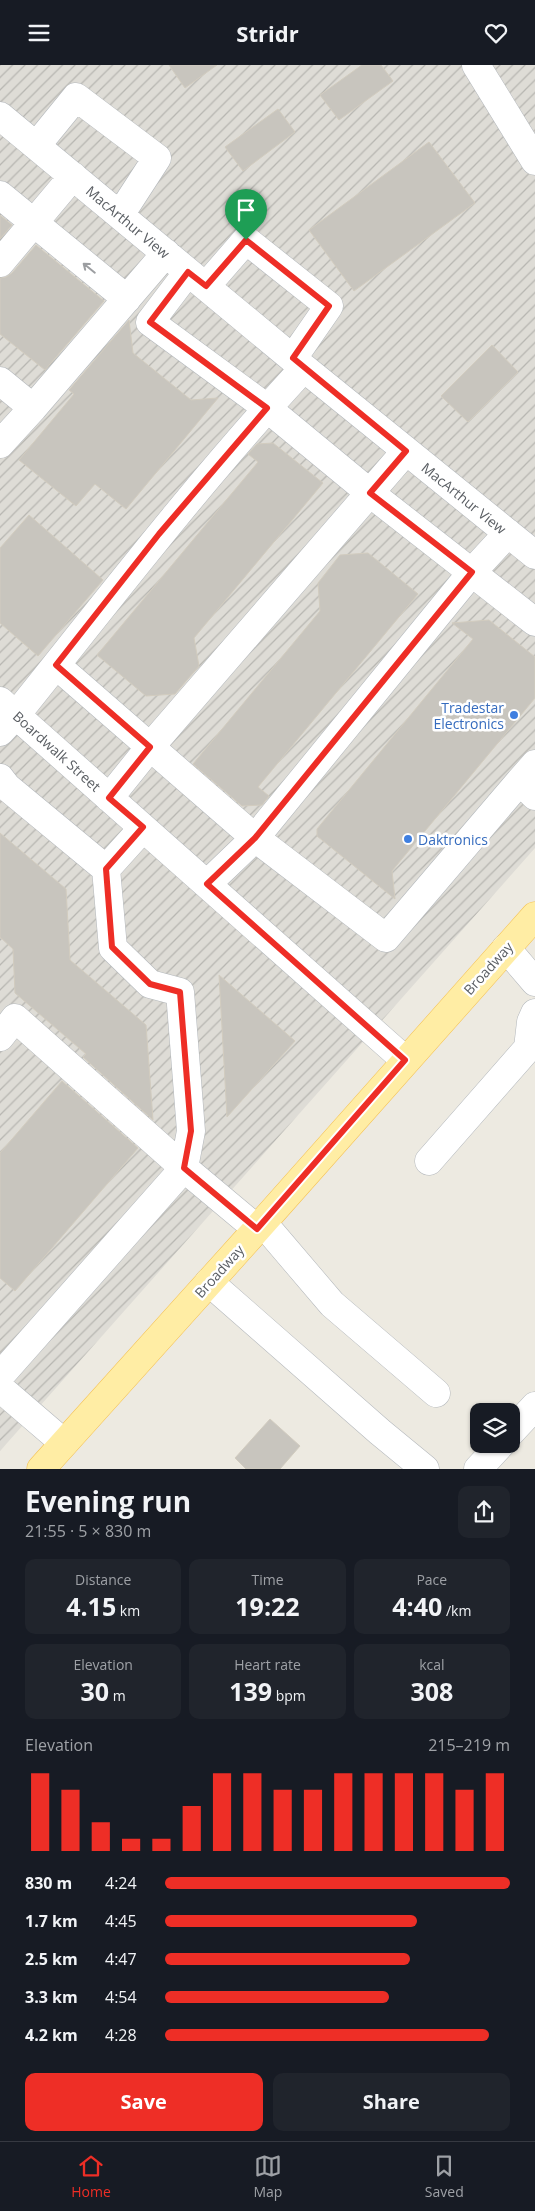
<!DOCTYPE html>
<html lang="en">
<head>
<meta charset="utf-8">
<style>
  body { margin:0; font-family:"Open Sans",sans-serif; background:#20242c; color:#f1f3f6; height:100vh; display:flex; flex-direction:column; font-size:19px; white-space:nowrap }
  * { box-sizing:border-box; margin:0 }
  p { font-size:16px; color:#9ea1a6 }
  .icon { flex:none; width:28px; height:28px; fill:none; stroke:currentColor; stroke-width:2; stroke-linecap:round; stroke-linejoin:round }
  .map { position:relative; height:1404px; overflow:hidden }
  .details { display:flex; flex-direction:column; background:#171b24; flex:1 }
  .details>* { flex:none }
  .controls { position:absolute; left:470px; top:1338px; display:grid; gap:10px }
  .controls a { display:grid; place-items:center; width:50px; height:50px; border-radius:10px; background:#171b24; box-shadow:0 1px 4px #0004; font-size:25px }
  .pin { position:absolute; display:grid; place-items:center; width:42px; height:42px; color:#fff; margin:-51px -21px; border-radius:50% 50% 50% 0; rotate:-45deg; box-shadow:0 0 5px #0007 }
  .pin .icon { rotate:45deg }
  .round { display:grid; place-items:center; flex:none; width:52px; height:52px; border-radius:10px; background:#20242c }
  .head { display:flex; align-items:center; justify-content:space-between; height:85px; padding:0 25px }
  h1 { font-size:28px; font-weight:700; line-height:38px }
  .figures { display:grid; grid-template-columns:repeat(3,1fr); gap:8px; height:85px; padding:5px 25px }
  .figures div { display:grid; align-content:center; border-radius:10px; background:#20242c; text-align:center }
  .figures b { font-size:25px; font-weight:700 }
  .figures small { font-size:14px; font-weight:400 }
  .figures p { font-size:14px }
  .chart { height:140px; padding:10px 25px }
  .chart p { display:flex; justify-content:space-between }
  .chart svg { width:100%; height:90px; margin-top:5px; stroke:#ee2e26; stroke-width:6 }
  .button { display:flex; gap:10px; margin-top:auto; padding:10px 25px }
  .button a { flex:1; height:58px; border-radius:10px; background:#ee2e26; color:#fff; font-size:20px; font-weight:700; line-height:58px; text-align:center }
  .button a+a { background:#20242c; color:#f1f3f6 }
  ul { padding:0 25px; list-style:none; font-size:16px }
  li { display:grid; grid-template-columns:80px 60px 1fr; align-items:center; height:38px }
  li i { height:12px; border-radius:6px; background:#ee2e26 }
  header { display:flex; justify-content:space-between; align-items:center; height:65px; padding:0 25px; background:#171b24; font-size:22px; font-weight:700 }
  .tabs { display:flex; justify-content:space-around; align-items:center; height:70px; border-top:1px solid #363941; background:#171b24; font-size:14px; color:#9ea1a6 }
  .tabs a { display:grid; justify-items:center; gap:2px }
  .tabs .active { color:#ee2e26 }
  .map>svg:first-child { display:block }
  .industrial { fill:url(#industrial-furrows) }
  .building { fill:#c8c5be; stroke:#d2ccbf }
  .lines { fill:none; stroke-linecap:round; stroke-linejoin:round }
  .minor-casing { stroke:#b4b8bc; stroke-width:29 }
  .major-casing { stroke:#f5c152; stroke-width:29 }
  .minor { stroke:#fff; stroke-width:28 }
  .major { stroke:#ffeda4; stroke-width:28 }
  .oneway { stroke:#9c9ea1 }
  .route-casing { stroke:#fff; stroke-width:10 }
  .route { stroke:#ee2e26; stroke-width:6 }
  .shop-dot { fill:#3f7fe0; stroke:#fff; stroke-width:2 }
  .labels { text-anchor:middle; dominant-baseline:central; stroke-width:5; stroke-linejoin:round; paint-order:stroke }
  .street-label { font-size:14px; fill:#5a5e63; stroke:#fff }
  .shop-label { font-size:14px; fill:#366cbe; stroke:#fff; text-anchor:end }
</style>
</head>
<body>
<header><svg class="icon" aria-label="menu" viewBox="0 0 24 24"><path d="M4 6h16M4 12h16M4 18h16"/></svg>Stridr<svg class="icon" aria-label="heart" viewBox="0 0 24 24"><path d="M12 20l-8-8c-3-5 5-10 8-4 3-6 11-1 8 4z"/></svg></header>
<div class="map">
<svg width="535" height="1404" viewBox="0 0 535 1404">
  <defs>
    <pattern id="industrial-furrows" width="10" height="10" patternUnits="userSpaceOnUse" patternTransform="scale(1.25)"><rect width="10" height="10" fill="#dedcd6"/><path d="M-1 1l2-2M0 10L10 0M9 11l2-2" fill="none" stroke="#b7b6b1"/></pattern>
  </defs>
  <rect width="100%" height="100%" fill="#edeae1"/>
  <path class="industrial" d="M0,0H535V783L0,1386Z"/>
  <path class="building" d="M169,0H217L185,23Z
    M362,0H381L393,16L339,55L320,30Z
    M278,44L295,67L243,106L225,82Z
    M429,77L475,138L354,226L309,165Z
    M0,150L12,160L0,174Z
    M36,180L104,236L45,305L0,269V213L6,212L12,208Z
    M129,255L133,288L191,335L218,333L126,444L95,419L76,441L19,395L74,329L69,325Z
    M492,280L518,307L468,357L441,331Z
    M273,378L323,418L194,573L199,601L175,629L146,631L97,590L258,397L248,389L257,379Z
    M29,450L103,515L38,591L0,558V483Z
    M368,488L418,529L258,722L269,731L262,740L242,741L193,699L320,546L318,518L340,490Z
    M489,555L535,592V633L392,806L395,834L317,771V764L473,574L452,558Z
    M0,768L66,824L70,895L146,960L153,1055L83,992L86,989L15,928L13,884L0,872Z
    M219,910L295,976L227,1052Z
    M62,1016L138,1083L15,1226L0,1213V1088Z
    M270,1354L300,1381L280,1404H246L235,1393Z"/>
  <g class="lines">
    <g class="minor-casing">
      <path id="minor" d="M476,0L535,96
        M0,51L304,303L535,490
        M36,81L76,32L157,93L120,150
        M0,130L127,234
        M0,198L73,111
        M188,207L150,257L267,343L370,428L535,557
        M206,221L246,175L329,241L293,293
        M0,316L33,343L166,188
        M0,379L33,343
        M56,600C136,499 216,398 304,303
        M0,636L405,995
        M0,667L16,650L56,600L255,773L386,873L520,716
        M535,699L520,716L535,731
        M0,713L7,722L106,804L143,763
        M109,733L150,682L406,386
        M207,819L255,773L472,507L508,468
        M506,883L535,917
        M0,972L15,953L184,1103L257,1164
        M429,1096L528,983L531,957L535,948
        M263,1158L332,1239L436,1328
        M209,1217L380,1367L425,1404
        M0,1311L184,1103L191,1066L180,927L150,919L113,883L106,804
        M0,1323L64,1378
        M511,1367L535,1341
        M478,1404L501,1379"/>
    </g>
    <g class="major-casing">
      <path id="major" d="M41,1404L257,1164L535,851"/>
    </g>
    <use href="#minor" class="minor"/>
    <use href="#major" class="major"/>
  </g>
  <defs><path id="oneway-shaft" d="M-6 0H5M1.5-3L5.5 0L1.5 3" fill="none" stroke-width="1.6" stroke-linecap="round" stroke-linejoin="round" transform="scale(1.25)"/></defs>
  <use class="oneway" href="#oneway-shaft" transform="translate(89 203) rotate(-141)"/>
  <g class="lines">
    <g class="route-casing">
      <path id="route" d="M246,175L329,241L293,293L406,386L370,428L472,507L255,773L207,819L405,995L257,1164L184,1103L191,1066L180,927L150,919L112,882L106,804L143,762L109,733L150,682L56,600L159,469L267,343L150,257L188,207L206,221Z"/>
    </g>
    <use href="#route" class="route"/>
  </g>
  <g class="shop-dot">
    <circle cx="514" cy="650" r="5"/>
    <circle cx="408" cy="774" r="5"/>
  </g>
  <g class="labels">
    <g class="street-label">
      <text transform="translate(128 157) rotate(40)">MacArthur View</text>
      <text transform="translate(464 433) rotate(39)">MacArthur View</text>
      <text transform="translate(57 686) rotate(42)">Boardwalk Street</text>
      <text transform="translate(488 903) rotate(-48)">Broadway</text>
      <text transform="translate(219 1206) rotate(-48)">Broadway</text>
    </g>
    <g class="shop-label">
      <text x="504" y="642">Tradestar<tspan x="504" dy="16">Electronics</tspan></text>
      <text x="418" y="774" text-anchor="start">Daktronics</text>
    </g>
  </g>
</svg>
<div class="controls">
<a><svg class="icon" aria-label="layers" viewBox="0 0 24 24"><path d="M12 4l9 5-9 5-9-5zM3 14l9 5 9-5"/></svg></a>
</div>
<div class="pin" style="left:246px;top:175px;background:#1e9e55"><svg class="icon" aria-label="arrive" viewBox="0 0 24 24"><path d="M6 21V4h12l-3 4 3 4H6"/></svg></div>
</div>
<section class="details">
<div class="head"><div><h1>Evening run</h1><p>21:55 · 5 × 830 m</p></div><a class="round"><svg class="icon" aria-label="share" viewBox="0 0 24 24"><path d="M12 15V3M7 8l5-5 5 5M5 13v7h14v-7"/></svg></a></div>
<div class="figures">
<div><p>Distance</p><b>4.15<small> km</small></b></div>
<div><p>Time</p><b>19:22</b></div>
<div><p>Pace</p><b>4:40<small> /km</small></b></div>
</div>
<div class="figures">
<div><p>Elevation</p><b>30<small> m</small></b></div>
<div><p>Heart rate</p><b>139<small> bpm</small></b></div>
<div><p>kcal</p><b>308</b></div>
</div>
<div class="chart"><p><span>Elevation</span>215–219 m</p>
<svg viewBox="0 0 160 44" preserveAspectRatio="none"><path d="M5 44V6M15 44V14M25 44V30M35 44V38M45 44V38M55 44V22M65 44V6M75 44V6M85 44V14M95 44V14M105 44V6M115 44V6M125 44V6M135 44V6M145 44V14M155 44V6"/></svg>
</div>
<ul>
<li><b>830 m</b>4:24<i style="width:100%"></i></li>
<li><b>1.7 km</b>4:45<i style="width:73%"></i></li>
<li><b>2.5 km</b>4:47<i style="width:71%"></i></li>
<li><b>3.3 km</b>4:54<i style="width:65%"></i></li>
<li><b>4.2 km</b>4:28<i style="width:94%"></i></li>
</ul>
<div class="button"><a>Save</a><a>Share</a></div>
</section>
<nav class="tabs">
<a class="active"><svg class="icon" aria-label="home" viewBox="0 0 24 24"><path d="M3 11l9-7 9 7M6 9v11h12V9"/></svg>Home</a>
<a><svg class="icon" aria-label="map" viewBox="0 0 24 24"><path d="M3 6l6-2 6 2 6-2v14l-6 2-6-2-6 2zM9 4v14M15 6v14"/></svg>Map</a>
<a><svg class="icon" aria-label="saved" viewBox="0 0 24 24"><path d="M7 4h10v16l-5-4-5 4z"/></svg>Saved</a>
</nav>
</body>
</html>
